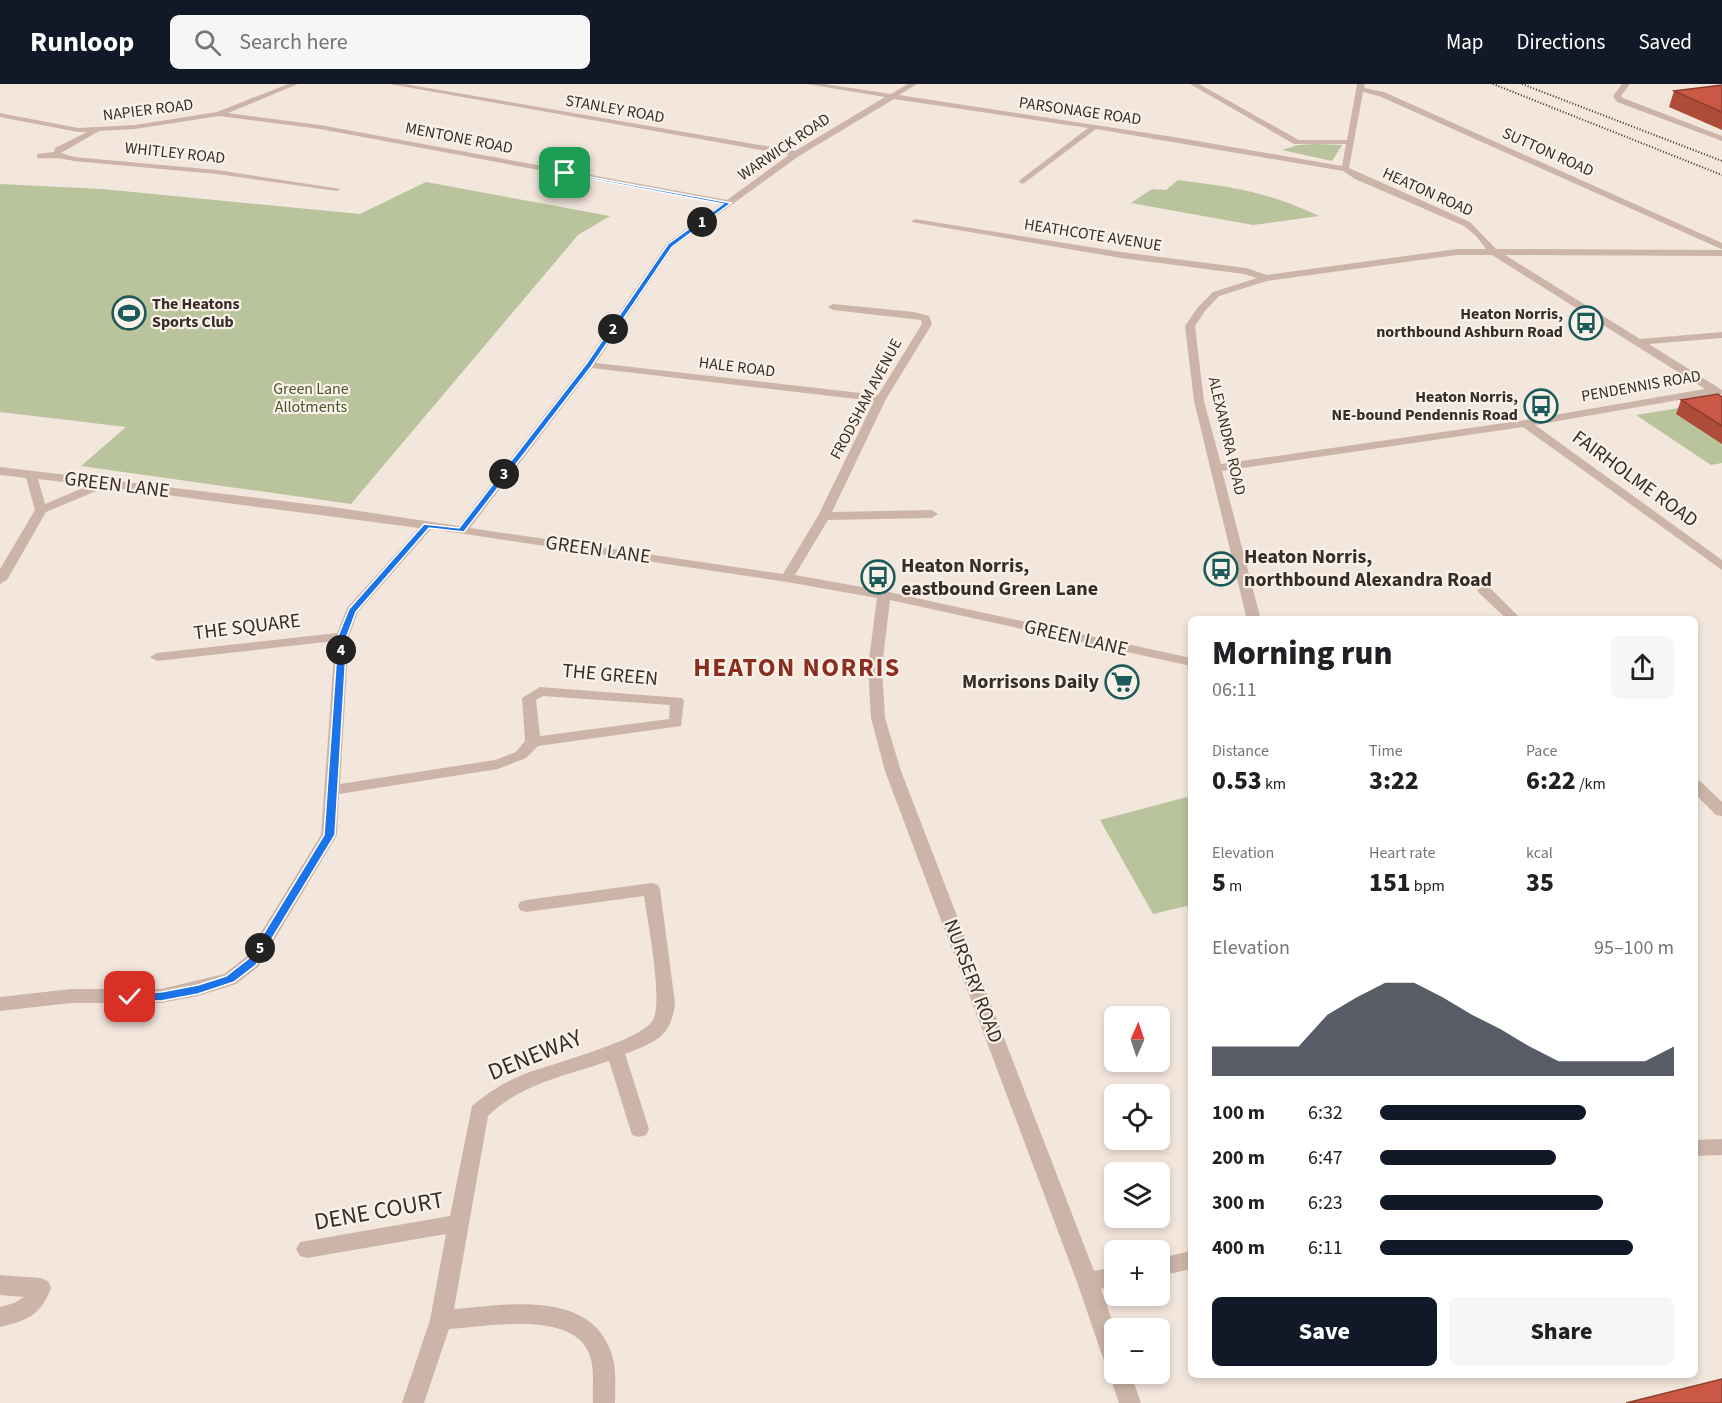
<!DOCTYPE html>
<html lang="en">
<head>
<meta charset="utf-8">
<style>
  body { margin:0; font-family:"Source Sans 3",sans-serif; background:#f6f6f6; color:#202124; height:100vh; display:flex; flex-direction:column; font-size:22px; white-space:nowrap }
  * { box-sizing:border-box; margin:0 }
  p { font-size:20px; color:#757577 }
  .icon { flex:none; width:33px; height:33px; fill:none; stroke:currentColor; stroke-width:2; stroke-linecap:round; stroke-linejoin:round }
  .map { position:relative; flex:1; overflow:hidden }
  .drawer { position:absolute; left:1188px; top:532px; width:510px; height:762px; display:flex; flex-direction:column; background:#fff; border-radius:9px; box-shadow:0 3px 9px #0003 }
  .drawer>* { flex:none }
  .needle { width:39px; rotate:3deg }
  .fabs { position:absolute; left:1104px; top:922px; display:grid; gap:12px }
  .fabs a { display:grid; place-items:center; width:66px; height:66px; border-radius:9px; background:#fff; box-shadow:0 3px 9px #0003; font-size:30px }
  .pin { position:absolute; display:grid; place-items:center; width:51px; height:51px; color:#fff; margin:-26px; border-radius:12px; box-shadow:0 3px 9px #0006 }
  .km { position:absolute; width:30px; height:30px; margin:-15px; border-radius:50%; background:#222; color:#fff; font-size:16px; line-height:30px; text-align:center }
  .round { display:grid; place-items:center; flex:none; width:63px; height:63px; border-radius:9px; background:#f6f6f6 }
  .overview { display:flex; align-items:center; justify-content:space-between; height:102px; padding:0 24px }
  h1 { font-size:33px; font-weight:800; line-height:45px }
  .metrics { display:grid; grid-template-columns:repeat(3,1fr); gap:9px; height:102px; padding:6px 24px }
  .metrics div { display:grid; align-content:center }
  .metrics b { font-size:26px; font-weight:800 }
  .metrics small { font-size:16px; font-weight:400 }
  .metrics p { font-size:16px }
  .chart { height:168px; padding:12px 24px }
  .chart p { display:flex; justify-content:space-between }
  .chart svg { width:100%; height:108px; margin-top:6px; fill:#111827; opacity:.7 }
  .button { display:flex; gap:12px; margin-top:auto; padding:12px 24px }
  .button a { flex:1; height:69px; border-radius:9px; background:#111827; color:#fff; font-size:24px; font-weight:800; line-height:69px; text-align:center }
  .button a+a { background:#f6f6f6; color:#202124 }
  ul { padding:0 24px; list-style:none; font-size:20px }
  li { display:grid; grid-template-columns:96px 72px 1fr; align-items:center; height:45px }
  li i { height:15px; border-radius:8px; background:#111827 }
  header { display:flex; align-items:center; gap:36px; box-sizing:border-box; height:84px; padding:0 30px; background:#111827; color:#fff }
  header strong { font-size:28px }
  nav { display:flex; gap:33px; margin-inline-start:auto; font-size:21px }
  .search { width:420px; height:54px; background:#f6f6f6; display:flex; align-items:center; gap:15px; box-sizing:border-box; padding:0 21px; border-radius:9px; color:#757577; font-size:22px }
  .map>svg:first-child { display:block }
  .green { fill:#b9c39c }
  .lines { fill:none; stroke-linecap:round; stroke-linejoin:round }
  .minor { fill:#ccb5a8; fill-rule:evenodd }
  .rail { stroke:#382c28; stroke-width:2; stroke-dasharray:1 2; stroke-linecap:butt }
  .wall { fill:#ae4c3a }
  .building { fill:#ca5844; stroke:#8d3e30; stroke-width:1.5 }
  .route { fill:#1a73e8; stroke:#fff; stroke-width:1.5 }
  .labels { text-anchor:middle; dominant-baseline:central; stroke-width:4.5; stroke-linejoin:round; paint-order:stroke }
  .far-street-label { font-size:16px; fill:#382c28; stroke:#faf1e9 }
  .far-poi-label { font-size:16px; font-weight:bold; fill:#382c28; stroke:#faf1e9; text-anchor:end }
  .far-park-label { font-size:16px; fill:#4b572b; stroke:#faf1e9 }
  .street-label { font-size:20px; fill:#382c28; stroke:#faf1e9 }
  .poi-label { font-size:20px; font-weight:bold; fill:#382c28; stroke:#faf1e9; text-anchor:start }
  .near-street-label { font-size:24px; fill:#382c28; stroke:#faf1e9 }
  .district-label { font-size:26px; font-weight:bold; letter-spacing:1.5px; fill:#8a2e1f; stroke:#faf1e9 }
</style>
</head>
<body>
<header>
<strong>Runloop</strong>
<div class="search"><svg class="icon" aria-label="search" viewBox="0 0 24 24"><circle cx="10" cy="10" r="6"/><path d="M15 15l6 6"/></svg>Search here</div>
<nav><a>Map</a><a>Directions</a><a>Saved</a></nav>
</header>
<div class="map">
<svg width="1722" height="1319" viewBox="0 0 1722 1319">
  <rect width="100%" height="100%" fill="#f3e6dd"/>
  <path class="green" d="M1316,60L1342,61L1332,77L1282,66L1298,61Z
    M1178,96C1233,103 1268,108 1319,132L1253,141L1131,119L1152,105L1166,106Z
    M426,98L610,132L578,151L351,420L81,382L126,343L0,328V100L102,105L360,130Z
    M1705,320L1722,356V379L1711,381L1636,331Z
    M1187,713L1191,719V821L1153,830L1100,736Z"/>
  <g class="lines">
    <path class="minor" d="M288,0H298L228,29L320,41L727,116L789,71L389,0H405L795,67L885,13L807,0H825L891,10L908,0H917L899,11L1180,54L1342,82L1346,60H1294L1190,0H1199L1299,56H1347L1357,0H1365L1364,4L1384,8L1722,159V165L1719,164L1379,12L1363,8L1349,84L1470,138L1496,165L1722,166V172L1505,171L1640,255L1722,248V254L1649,260L1722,306V310H1713L1535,341L1722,476V486L1523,343L1222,387L1261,536H1247L1194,317L1185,242L1198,223L1213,208L1257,194L1244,190L1121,174L911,138L915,135L1121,168L1246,184L1267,191L1457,165H1486L1476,152L1464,142L1355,95L1343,87L1096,45L1023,100L1019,98L1020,96L1088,44L894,15L799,72L673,163L596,279L878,311L922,240L921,236L833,226L828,223L833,220L914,228L929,232L932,240L886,315L832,428L932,426L938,430L932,434L828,436L795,491L884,507L1191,574V582L890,516L882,583L885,634L901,687L1094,1187L1114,1183V1201L1101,1205L1115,1245L1114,1290H1131L1141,1319H1119L1109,1290L1112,1284L1106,1281L1103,1274L1077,1198L885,687L871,634L868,583L877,514L787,498L431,445L358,528L349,552L340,700L495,676L516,668L525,657L522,614L540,603L682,614L684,617L681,642L538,662L526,674L498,685L339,710L337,751L258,883L236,900L198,912L161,919H71L0,927V913L71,905H161L224,890L246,873L321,751L335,557L157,577L150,573L157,569L337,549L347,524L419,444L106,403L46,428L7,496L0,500V485L35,426L26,394L0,391V383L332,423L459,442L585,279L667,159L721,120L320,45L219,32L135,45L99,47L61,69L74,73L217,86L341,105L337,107L217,90L73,77C59,73 51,75 37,74V70L54,68L55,64L87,48H78L0,33V29L78,44L135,41L217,28ZM1457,171H1492L1705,305L1525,336L1221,380L1204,317L1195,242L1205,227L1219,212L1267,197ZM592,284L874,317L818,432L783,490L470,444ZM38,395L90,401L45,420ZM543,612L670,621L669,635L540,652L536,616Z
      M1622,0H1630L1621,12L1623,14L1722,52V57L1617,18L1613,12Z
      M1484,502L1489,503L1522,536H1508L1479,509L1477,506Z
      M1695,696L1700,697L1722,718V732L1716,731L1695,710Z
      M652,799L658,801L660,805L675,919C671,954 655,958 625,970L649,1045L646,1051L639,1053L632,1051L609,977C567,991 521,1000 488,1032L454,1225C505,1221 589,1205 611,1268C617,1284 615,1302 615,1319H593C592,1304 595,1287 590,1272C575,1225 486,1243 449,1245L424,1319H402L430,1236L446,1150L307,1174L300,1172L296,1165L300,1158L450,1132L472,1022C487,1009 503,999 522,991C546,981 647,956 654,934C662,911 648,839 644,812L526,828L520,826L518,822L520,818L526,816Z
      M1722,1055V1071L1695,1072V1056Z
      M1191,1167V1185L1160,1192V1174Z
      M0,1191L40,1194L48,1197L51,1204C40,1232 28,1236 0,1243V1223L14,1219L24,1213L0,1211Z"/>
    <path class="rail" d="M1493,0L1722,91
      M1522,0L1722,77"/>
  </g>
  <path class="wall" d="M1722,1V46L1669,23L1674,7Z
    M1722,313V360L1676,330L1681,316Z"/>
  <path class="building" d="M1722,1V28L1674,7Z
    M1718,310L1722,313V342L1681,316Z
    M1722,1295V1319H1626Z"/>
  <path class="route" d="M563,88L731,119L672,163L591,283L464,448L429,444L356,528L347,552L335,751L256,881L234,898L198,910L161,917L126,916L124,913L130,909L161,908L198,901L226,892L248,875L324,751L338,552L349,525L424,440L459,444L586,280L668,160L723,120L565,90Z"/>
  <defs>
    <g id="stadium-ring" transform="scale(1.725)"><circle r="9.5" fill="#faf1e9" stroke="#1c5b5a" stroke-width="1.5"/><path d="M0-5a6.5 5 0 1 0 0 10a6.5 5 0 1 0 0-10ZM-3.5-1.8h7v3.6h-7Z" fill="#1c5b5a"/></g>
    <g id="bus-ring" transform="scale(1.725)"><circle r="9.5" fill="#faf1e9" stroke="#1c5b5a" stroke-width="1.5"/><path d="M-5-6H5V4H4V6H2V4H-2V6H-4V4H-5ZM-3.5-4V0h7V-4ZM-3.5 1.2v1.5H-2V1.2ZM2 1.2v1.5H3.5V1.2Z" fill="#1c5b5a"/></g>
    <g id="supermarket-ring" transform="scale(1.725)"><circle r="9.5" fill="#faf1e9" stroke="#1c5b5a" stroke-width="1.5"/><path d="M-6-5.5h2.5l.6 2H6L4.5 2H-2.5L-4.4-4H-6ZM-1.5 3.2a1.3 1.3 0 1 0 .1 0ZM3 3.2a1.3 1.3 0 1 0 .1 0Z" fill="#1c5b5a"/></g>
  </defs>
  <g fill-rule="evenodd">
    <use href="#stadium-ring" x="129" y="229"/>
    <use href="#bus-ring" x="1586" y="239"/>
    <use href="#bus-ring" x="1541" y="322"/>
    <use href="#bus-ring" x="1221" y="485"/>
    <use href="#bus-ring" x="878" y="493"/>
    <use href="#supermarket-ring" x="1122" y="598"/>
  </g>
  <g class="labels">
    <g class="far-street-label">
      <text transform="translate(615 25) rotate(10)">STANLEY ROAD</text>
      <text transform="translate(148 26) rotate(-7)">NAPIER ROAD</text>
      <text transform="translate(1080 27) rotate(8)">PARSONAGE ROAD</text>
      <text transform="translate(459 54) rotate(11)">MENTONE ROAD</text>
      <text transform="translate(784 63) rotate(-34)">WARWICK ROAD</text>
      <text transform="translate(1548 68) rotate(24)">SUTTON ROAD</text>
      <text transform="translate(175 69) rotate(6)">WHITLEY ROAD</text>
      <text transform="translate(1428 108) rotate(24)">HEATON ROAD</text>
      <text transform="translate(1093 151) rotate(9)">HEATHCOTE AVENUE</text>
      <text transform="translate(737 283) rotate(7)">HALE ROAD</text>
      <text transform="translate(1641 302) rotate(-10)">PENDENNIS ROAD</text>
      <text transform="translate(866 315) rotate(-62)">FRODSHAM AVENUE</text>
      <text transform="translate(1227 352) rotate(77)">ALEXANDRA ROAD</text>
    </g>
    <g class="far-poi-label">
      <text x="152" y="220" text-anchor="start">The Heatons<tspan x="152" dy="18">Sports Club</tspan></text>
      <text x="1563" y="230">Heaton Norris,<tspan x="1563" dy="18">northbound Ashburn Road</tspan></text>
      <text x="1518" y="313">Heaton Norris,<tspan x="1518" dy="18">NE-bound Pendennis Road</tspan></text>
    </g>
    <g class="far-park-label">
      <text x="311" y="305">Green Lane<tspan x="311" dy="18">Allotments</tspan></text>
    </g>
    <g class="street-label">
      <text transform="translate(1635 395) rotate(36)">FAIRHOLME ROAD</text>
      <text transform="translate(117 401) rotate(7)">GREEN LANE</text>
      <text transform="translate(598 466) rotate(8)">GREEN LANE</text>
      <text transform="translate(247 543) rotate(-7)">THE SQUARE</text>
      <text transform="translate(1076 554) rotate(13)">GREEN LANE</text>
      <text transform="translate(610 591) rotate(5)">THE GREEN</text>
      <text transform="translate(973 897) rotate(69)">NURSERY ROAD</text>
    </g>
    <g class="poi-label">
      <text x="1244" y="473">Heaton Norris,<tspan x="1244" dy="23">northbound Alexandra Road</tspan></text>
      <text x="901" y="482">Heaton Norris,<tspan x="901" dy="23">eastbound Green Lane</tspan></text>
      <text x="1099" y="598" text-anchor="end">Morrisons Daily</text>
    </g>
    <g class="near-street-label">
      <text transform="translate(535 971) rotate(-22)">DENEWAY</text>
      <text transform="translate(379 1127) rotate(-10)">DENE COURT</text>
    </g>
    <g class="district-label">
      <text x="797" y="583">HEATON NORRIS</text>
    </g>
  </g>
</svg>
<div class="fabs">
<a><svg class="needle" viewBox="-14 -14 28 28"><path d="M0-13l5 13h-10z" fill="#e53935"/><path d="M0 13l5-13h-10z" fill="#757577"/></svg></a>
<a><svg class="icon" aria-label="locate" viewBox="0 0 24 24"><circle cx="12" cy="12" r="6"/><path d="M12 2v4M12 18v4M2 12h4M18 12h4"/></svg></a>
<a><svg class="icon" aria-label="layers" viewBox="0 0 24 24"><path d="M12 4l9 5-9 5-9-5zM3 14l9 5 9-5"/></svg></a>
<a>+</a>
<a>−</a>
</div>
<div class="pin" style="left:565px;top:89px;background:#1e9e55"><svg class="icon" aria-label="arrive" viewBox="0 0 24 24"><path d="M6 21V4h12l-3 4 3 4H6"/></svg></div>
<div class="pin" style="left:130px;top:913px;background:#d93025"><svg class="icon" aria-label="check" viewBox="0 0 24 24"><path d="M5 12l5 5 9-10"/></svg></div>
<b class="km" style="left:702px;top:138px">1</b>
<b class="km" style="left:613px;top:245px">2</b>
<b class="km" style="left:504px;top:390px">3</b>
<b class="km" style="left:341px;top:566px">4</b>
<b class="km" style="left:260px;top:864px">5</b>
<section class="drawer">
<div class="overview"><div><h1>Morning run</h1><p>06:11</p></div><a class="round"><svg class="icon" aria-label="share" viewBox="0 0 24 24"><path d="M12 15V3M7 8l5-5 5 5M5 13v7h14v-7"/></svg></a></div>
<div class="metrics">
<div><p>Distance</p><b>0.53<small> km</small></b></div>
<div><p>Time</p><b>3:22</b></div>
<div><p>Pace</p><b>6:22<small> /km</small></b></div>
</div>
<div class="metrics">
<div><p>Elevation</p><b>5<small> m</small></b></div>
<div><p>Heart rate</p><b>151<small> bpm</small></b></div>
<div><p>kcal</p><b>35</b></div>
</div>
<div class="chart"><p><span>Elevation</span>95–100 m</p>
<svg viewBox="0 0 160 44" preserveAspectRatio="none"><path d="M0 44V32L10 32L20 32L30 32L40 19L50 12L60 6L70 6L80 12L90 19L100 25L110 32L120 38L130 38L140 38L150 38L160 32V44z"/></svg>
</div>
<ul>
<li><b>100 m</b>6:32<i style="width:70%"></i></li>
<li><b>200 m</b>6:47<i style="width:60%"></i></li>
<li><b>300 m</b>6:23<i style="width:76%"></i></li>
<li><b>400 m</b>6:11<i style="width:86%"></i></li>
</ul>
<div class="button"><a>Save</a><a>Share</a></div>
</section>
</div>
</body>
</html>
